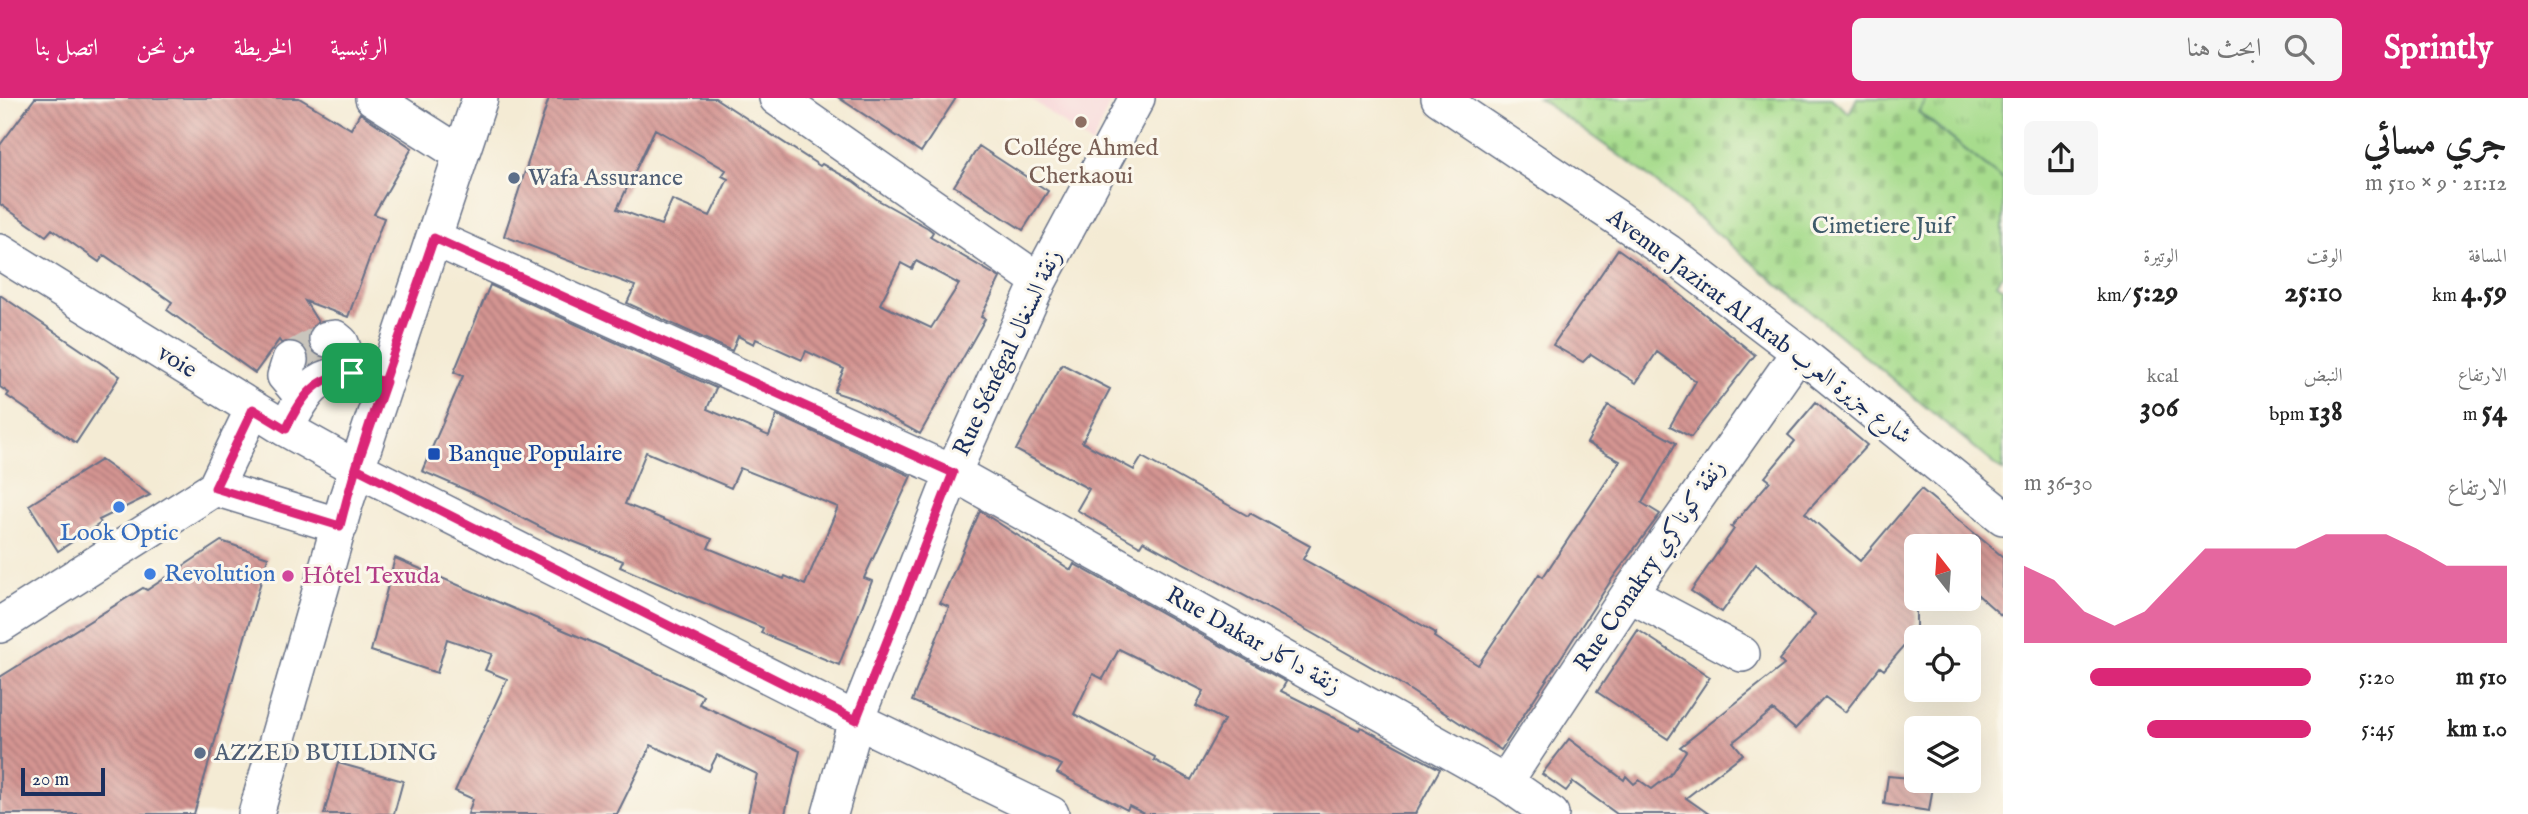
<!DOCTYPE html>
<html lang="ar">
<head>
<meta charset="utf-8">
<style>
  body { margin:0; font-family:"IM FELL English",Amiri,serif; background:#f6f6f6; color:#222; direction:rtl; height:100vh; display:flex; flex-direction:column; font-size:26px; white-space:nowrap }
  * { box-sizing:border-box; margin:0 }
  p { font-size:23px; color:#767676 }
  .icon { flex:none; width:38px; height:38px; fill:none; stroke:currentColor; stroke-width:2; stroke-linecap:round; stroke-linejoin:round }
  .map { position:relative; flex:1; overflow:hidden; direction:ltr }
  .details { display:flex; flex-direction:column; background:#fff; width:525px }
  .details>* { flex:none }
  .needle { width:46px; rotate:343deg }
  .controls { position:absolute; left:1904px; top:436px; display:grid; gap:14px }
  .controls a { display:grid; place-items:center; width:77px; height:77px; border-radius:10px; background:#fff; box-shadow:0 7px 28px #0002; font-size:35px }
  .scale { position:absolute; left:21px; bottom:18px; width:84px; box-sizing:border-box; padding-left:7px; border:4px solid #1b2f5e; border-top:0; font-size:19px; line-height:24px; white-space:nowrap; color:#1b2f5e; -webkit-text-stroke:5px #fbf7ec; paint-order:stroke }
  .pin { position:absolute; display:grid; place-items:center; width:60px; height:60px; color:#fff; margin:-30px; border-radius:14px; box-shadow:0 4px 10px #0006 }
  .round { display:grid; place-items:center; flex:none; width:74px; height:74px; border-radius:10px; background:#f6f6f6 }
  .head { display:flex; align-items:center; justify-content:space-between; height:119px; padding:0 21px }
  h1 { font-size:38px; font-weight:700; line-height:52px }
  .figures { display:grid; grid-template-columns:repeat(3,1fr); gap:10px; height:119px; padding:7px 21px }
  .figures div { display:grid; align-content:center }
  .figures b { font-size:30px; font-weight:700 }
  .figures small { font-size:19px; font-weight:400 }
  .figures p { font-size:19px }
  .chart { height:196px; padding:14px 21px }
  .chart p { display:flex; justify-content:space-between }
  .chart svg { width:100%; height:126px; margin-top:7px; fill:#db2777; opacity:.7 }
  ul { padding:0 21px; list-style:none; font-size:23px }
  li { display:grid; grid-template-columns:112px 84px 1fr; align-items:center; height:52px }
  li i { height:18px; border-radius:9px; background:#db2777 }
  header { display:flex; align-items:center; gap:42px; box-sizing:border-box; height:98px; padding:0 35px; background:#db2777; color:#fff }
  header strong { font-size:33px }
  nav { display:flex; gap:38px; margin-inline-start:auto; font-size:24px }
  .search { width:490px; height:63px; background:#f6f6f6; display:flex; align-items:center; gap:18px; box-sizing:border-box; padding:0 24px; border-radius:10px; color:#767676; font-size:26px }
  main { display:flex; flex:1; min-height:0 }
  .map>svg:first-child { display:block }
  .built { fill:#f7cfd4 }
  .grass { fill:url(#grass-tufts); stroke:#618676; stroke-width:2 }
  .cemetery { fill:url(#cemetery-stones); stroke:#618676; stroke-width:2 }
  .building { fill:url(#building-back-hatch); fill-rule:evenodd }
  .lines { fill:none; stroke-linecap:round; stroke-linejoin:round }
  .minor-tunnel { stroke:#c9c5bc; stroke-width:35; stroke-dasharray:35 18; stroke-linecap:butt }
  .minor-casing { stroke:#677187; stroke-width:38 }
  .minor { stroke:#fff; stroke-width:35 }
  .route-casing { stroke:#fff; stroke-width:14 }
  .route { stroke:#db2777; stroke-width:9 }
  .education-dot { fill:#8d6e63; stroke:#fbf7ec; stroke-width:2.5 }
  .service-dot { fill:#5c6f8a; stroke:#fbf7ec; stroke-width:2.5 }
  .transit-dot { fill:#1a4fb4; stroke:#fbf7ec; stroke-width:2.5 }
  .shop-dot { fill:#3f7fe0; stroke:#fbf7ec; stroke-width:2.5 }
  .hotel-dot { fill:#d1479c; stroke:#fbf7ec; stroke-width:2.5 }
  .labels { text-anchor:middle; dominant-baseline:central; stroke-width:6; stroke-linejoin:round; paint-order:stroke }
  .education-label { font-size:24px; fill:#785e54; stroke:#fbf7ec }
  .service-label { font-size:24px; fill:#4e5e75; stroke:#fbf7ec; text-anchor:start }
  .park-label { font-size:24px; fill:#3e5a6a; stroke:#fbf7ec }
  .street-label { font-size:24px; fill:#1b2f5e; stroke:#fbf7ec }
  .transit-label { font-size:24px; fill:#164399; stroke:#fbf7ec; text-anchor:start }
  .shop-label { font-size:24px; fill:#366cbe; stroke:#fbf7ec }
  .hotel-label { font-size:24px; fill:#b23c85; stroke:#fbf7ec; text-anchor:start }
</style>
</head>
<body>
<header>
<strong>Sprintly</strong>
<div class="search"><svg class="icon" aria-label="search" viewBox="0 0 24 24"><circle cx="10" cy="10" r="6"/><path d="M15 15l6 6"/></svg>ابحث هنا</div>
<nav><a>الرئيسية</a><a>الخريطة</a><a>من نحن</a><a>اتصل بنا</a></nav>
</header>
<main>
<section class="details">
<div class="head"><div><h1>جري مسائي</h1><p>21:12 · 9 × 510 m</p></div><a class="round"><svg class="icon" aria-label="share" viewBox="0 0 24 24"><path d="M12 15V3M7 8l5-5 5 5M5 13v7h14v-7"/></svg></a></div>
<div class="figures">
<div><p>المسافة</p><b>4.59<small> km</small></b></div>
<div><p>الوقت</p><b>25:10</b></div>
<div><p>الوتيرة</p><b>5:29<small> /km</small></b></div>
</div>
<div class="figures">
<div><p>الارتفاع</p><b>54<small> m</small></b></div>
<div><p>النبض</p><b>138<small> bpm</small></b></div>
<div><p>kcal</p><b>306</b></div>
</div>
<div class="chart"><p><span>الارتفاع</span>30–36 m</p>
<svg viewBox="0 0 160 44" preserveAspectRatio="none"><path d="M0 44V17L10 22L20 33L30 38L40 33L50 22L60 11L70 11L80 11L90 11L100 6L110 6L120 6L130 11L140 17L150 17L160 17V44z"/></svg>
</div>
<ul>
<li><b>510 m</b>5:20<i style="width:77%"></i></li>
<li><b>1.0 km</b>5:45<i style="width:57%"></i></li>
</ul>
</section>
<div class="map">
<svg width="2003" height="716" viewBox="0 0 2003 716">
  <defs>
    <pattern id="grass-tufts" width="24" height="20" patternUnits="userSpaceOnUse" patternTransform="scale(1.75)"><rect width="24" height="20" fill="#a7dc8d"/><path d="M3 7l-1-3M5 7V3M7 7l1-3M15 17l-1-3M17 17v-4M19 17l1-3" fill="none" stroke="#8fbd7c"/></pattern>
    <pattern id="cemetery-stones" width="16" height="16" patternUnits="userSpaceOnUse" patternTransform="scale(1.75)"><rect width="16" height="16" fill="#a7dc8d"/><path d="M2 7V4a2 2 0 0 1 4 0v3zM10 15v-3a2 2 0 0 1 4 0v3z" fill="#8fbd7c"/></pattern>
    <pattern id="building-back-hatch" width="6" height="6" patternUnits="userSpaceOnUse" patternTransform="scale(1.75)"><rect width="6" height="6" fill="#d49491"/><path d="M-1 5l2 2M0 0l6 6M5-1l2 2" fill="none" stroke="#ab797a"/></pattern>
  </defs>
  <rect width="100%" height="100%" fill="#fbf7ec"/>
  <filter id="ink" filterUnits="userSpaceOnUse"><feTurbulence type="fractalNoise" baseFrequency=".0143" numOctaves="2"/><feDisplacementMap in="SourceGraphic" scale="14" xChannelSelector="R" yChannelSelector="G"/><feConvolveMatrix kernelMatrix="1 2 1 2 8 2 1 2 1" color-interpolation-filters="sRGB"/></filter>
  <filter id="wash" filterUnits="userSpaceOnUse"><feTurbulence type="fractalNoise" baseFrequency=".00686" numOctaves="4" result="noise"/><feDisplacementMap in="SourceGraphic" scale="28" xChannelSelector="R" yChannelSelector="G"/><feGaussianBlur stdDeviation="1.57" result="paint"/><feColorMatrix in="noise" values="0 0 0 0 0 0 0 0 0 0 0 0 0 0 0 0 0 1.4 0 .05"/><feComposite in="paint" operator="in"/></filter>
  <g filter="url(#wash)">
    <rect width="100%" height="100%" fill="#f4ebd4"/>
    <path class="built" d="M1030,0H1112L1092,47Z"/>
    <path class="grass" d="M1926,0H2003V82L1918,13Z"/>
    <path class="cemetery" d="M1538,0H1831L1849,15L1857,0H1926L1918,14L2003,82V176L1996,185L2003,190V373L1643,74Z"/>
    <g id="blocks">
      <path class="building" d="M35,0H299L351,31L360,15L412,50L374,116L384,120L348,219L305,203L318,224L309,233L307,244L311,254L324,260L309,267V257L304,248L295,243L281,245L279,242L255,275L167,212L172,204L104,157L99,164L52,131L46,138L0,106V47Z
        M549,0H715L820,68L822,66L853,83L878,102L928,130L933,134L930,139L1000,180L981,219L985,221L920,336L858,302L834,294L844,271L806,253L802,262L756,241L754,246L738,238L732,253L627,205L635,188L504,138ZM655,31L726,72L722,78L728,81L710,118L672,102L661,127L617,111ZM916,163L959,186L931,230L880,206L901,165L912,171Z
        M839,0H956L921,54Z
        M979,48L1048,93L1023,132L954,88Z
        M1618,151L1670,188L1755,257L1691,339L1670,328L1696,283L1657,254L1636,285L1591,256L1583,264L1553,247Z
        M490,187L716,290L707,311L769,338L777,317L911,378L864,480L872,483L839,567L761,535L763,530L620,469L623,463L552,435L480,398L422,373L463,278L454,274ZM646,354L731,390L740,370L838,409L805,487L785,478L784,481L708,450L712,441L625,406Z
        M0,197L120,278L76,345L7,298L9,295L0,289Z
        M1062,266L1110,291L1082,344L1134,372L1142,359L1248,418L1250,415L1310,448L1303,461L1436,535L1434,539L1478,567L1539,476L1543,479L1620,363L1587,345L1608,307L1676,345L1642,405L1660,416L1612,481L1501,652L1396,583L1282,518L1143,443L1140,448L1077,412L1089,391L1016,352Z
        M1816,304L1867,347L1805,415L1860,463L1921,391L2003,459V519L1969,489V448H1916V534L1884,572L1880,569L1845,614L1825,599L1795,631L1773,612L1733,644L1743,656L1686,700L1709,716H1617L1573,684L1566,693L1542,676L1569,641L1624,682L1626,678L1634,686L1639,682L1652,691L1670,677L1686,653L1680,649L1784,567L1779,562L1815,517L1756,466L1722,514L1691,493L1734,431L1731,429L1770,383L1765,379L1795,343L1788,337Z
        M101,362L150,397L99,422L101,425L58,453L29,407Z
        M980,413L1071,472L1074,466L1286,584L1281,593L1359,632L1361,629L1440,671L1415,716H1145L1129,708L1127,712L1057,675L1062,667L912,603L949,509L940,505ZM1119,551L1204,593L1196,608L1224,622L1191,682L1154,662L1155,659L1074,616L1093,576L1103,581Z
        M221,443L268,459L194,716H0V579L143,490L147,492Z
        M395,460L601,548L703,597L699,606L800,653L785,716H748L757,676L717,657L709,673L651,647L617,716H468L473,701L455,693L507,581L485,572L492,556L447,541L437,575L371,553Z
        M1638,532L1710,579L1668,641L1597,594Z
        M338,665L403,683L394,716H324Z
        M1888,678L1934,682L1929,713L1884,706Z"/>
    </g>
  </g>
  <g filter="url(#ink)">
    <use href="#blocks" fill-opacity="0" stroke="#677187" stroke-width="2"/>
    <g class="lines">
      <path class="minor-tunnel" d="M290,262L327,241"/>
      <g class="minor-casing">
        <path id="minor" d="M373,0L461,56
          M777,0L1039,183
          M1439,0L1668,154L1799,254L2003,419
          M434,140L953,375L1505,684L1551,716
          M0,154L286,331L356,370L856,622L1051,716
          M327,241L335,240L341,245L352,275
          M290,262L285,278L302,298
          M286,331C312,277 328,268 386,284
          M215,390L340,428
          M215,390L253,311
          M1629,496L1742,556
          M0,527L215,390
          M1505,684L1629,496L1799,254
          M256,716L346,403L480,0
          M830,716L856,622L953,375L1039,183L1137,0"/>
      </g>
      <use href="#minor" class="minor"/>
    </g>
  </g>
  <g class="lines" filter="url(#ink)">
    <g class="route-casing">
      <path id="route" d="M352,275C315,278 301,300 286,331L253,311L215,390L340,428C364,331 402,235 434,140L953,375L856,622L356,370L386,284L352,275"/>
    </g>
    <use href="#route" class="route"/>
  </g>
  <circle class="education-dot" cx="1081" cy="24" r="7"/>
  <g class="service-dot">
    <circle cx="514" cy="80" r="7"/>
    <circle cx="200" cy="655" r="7"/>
  </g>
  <rect class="transit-dot" x="427" y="349" width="14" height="14" rx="3.5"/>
  <g class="shop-dot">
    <circle cx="119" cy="409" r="7"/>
    <circle cx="150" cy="476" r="7"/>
  </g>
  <circle class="hotel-dot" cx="288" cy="478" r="7"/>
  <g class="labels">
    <g class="education-label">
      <text x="1081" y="50">Collége Ahmed<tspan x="1081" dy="28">Cherkaoui</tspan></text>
    </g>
    <g class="service-label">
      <text x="528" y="80">Wafa Assurance</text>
      <text x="214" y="655">AZZED BUILDING</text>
    </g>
    <g class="park-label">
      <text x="1882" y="128">Cimetiere Juif</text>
    </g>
    <g class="street-label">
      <text transform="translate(1759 229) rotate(37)">Avenue Jazirat Al Arab شارع جزيرة العرب</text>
      <text transform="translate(1008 255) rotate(-65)">Rue Sénégal زنقة السنغال</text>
      <text transform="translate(177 264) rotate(32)">voie</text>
      <text transform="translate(1650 468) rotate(-56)">Rue Conakry زنقة كوناكري</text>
      <text transform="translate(1253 543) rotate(29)">Rue Dakar زنقة داكار</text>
    </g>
    <g class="transit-label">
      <text x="448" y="356">Banque Populaire</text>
    </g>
    <g class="shop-label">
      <text x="119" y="435">Look Optic</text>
      <text x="164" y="476" text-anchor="start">Revolution</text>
    </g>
    <g class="hotel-label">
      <text x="302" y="478">Hôtel Texuda</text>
    </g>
  </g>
</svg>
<div class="controls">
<a><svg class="needle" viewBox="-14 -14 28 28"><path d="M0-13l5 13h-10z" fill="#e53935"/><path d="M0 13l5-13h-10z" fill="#767676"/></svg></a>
<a><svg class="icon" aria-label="locate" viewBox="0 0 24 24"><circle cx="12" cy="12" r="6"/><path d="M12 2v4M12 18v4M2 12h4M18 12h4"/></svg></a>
<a><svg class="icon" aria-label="layers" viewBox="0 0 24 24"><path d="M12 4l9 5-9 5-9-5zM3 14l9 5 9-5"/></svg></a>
</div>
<div class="scale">20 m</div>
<div class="pin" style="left:352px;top:275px;background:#1e9e55"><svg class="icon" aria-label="arrive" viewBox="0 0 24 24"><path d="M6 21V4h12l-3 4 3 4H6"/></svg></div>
</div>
</main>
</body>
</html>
